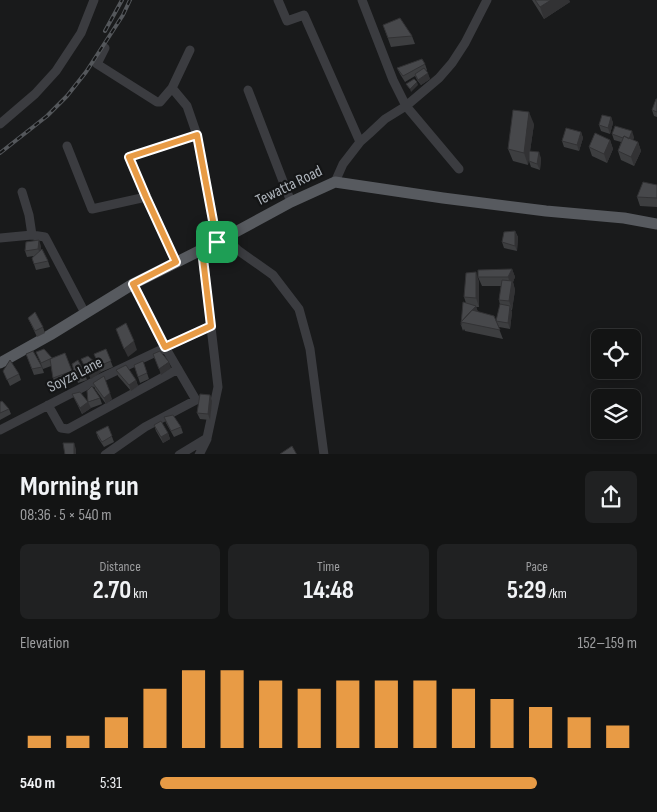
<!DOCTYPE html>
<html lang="en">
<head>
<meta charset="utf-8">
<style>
  body { margin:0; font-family:"Sofia Sans Condensed",sans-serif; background:#202122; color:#f1f3f6; height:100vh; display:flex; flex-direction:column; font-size:19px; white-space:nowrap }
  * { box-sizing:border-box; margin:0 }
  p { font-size:16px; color:#9d9ea0 }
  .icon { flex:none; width:28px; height:28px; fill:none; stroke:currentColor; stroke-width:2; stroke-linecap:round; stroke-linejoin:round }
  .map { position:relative; height:454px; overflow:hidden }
  .side { display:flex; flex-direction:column; background:#131414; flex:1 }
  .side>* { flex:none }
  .fabs { position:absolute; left:591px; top:329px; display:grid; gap:10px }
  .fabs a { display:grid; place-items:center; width:50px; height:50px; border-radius:8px; background:#131414; box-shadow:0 2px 12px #0003,0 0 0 1px #323334; font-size:25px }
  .pin { position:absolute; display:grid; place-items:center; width:42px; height:42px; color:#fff; margin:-21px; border-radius:10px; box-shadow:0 2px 8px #0006 }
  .round { display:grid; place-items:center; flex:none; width:52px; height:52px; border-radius:8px; background:#202122 }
  .headline { display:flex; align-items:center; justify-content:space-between; height:85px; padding:0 20px }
  h1 { font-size:28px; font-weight:700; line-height:38px }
  .metrics { display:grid; grid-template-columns:repeat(3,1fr); gap:8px; height:85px; padding:5px 20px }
  .metrics div { display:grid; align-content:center; border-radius:8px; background:#202122; text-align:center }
  .metrics b { font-size:25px; font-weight:700 }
  .metrics small { font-size:14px; font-weight:400 }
  .metrics p { font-size:14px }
  .chart { height:140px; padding:10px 20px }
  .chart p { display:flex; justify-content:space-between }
  .chart svg { width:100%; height:90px; margin-top:5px; stroke:#e89b45; stroke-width:6 }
  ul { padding:0 20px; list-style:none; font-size:16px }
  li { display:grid; grid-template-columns:80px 60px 1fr; align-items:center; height:38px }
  li i { height:12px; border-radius:6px; background:#e89b45 }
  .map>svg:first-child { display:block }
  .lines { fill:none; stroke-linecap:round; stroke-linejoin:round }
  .minor { stroke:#3b3c40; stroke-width:9 }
  .major { stroke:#575a5f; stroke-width:11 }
  .rail-casing { stroke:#54575b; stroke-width:4 }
  .rail { stroke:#141516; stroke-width:2; stroke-dasharray:5.5; stroke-linecap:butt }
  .wall { fill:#3d3e40 }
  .shaded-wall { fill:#323234 }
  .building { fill:#47484b; stroke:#323234 }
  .route-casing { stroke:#fff; stroke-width:10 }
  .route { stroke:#e89b45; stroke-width:6 }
  .labels { text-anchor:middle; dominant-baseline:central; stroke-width:4.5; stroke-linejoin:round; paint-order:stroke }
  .street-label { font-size:16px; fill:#adb3ba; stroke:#141516 }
</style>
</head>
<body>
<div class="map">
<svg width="657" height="455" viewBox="0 0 657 455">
  <rect width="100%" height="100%" fill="#191a1b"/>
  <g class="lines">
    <path class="minor" d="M278,0L287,21L304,15L360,142
      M362,0L393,80L406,106L459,169
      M105,48L97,64L157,102H160L172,88L187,106L197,135L217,242
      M172,88L190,50
      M248,90L291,202
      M0,124L35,94L56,71L81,33L94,0
      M67,146L92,209L146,197L176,262
      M335,182L343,164L360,142L369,134L385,119L406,106L439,78L452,63L465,43L487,0
      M22,192L29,215L32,235
      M146,197L129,157L197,135
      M224,237L239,251L273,275L299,309L310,349L324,455
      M0,238L32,235L45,237L85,313
      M48,405L61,428L68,429L178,369
      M0,430L101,378L211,326
      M105,455L145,427L196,400L165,347L133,284
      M179,455L207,438L218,387L202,250
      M199,455L207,439"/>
    <path class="major" d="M0,363L50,335L133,284L217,242L291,202L335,182L443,198L546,211L624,218L657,224"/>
    <g class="rail-casing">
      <path id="rail" d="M105,31L122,0
        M0,153L47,116L67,96L86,72L123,15L130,0"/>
    </g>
    <use href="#rail" class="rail"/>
  </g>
  <path class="wall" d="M532,0H569L570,2L544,19Z
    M383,25L412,36L415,44L391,47Z
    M425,64L427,70L426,71L430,79L421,85L417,80L415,76L405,82L400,74L397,68Z
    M657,99V117L654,116L652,110Z
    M611,117L613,123L610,134L601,131L599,125Z
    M534,124L530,151L541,158L540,170L531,167L529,161V156L528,165L513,161L508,149Z
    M581,132L583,138L579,151L564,147L562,141Z
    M612,134L634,137L633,140L638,142L641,151L634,166L621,160L618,151L621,142L614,140Z
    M610,140L613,149L607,163L592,156L589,147Z
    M657,185V207L640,206L637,197Z
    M515,231L518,237L517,251L504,248L502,242Z
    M41,246V250L48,261L50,267L36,270L32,258L34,256L27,257L25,251Z
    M512,269L515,277L513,282L515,290L512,310H511L512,312L510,329L499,327L496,321L500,305L499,300L501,286H482L478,277Z
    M479,281V307H476L478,312L494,316L503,339L465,331L464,329L463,331L461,325L466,303L464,297Z
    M28,318L43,327L45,333L37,337Z
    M106,349L113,367L101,372L91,379L81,359L98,365Z
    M36,352L52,358L65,353L75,380L56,386L53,378L51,366L43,369Z
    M26,354L42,367L44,373L34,375Z
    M143,361L149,379L140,383L138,377Z
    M72,364L85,374L87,380L78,383Z
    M116,370L136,380L138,386L131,391L118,376Z
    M3,371L19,374L21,380L10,386Z
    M93,383L112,399L106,404L95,389Z
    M72,394L88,402L100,398L102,404L91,408L82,414Z
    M210,395L212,401L210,420L200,419L197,413Z
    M0,402L9,409L11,414L0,420Z
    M164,417L181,427L183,433L174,437L166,423Z
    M154,425L168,433L170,439L163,443L156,431Z
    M108,426L114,442L104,447L98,438L96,432Z"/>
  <path class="shaded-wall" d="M551,0H569L570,2L544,19L540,7Z
    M428,73L430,79L421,85L418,80Z
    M417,82L418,85L411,92L410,89Z
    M529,112L534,124L528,165L524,153Z
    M611,117L613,123L610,134L608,128Z
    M632,131L634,137L631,145L629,139Z
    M581,132L583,138L579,151L577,145Z
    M610,140L613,149L607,163L604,154Z
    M638,142L641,151L634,166L631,157Z
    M539,152L541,158L540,170L537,164Z
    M515,231L518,237L517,251L515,246Z
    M39,240L41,246V255L38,249Z
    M512,269L515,277L513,282L515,290L512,310L509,301L511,286L508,277Z
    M476,272L479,281V307L476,298Z
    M476,306L478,312L463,323Z
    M510,306L512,312L510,329L508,323Z
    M134,341L137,350L128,357L124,349Z
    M169,362L171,368L161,375L159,369Z
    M99,366L101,372L91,379L88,373Z
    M136,380L138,386L131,391L129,385Z
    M110,393L112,399L106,404L104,398Z
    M210,395L212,401L210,420L208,414Z
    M88,402L91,408L82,414L80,408Z
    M168,433L170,439L163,443L161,437Z
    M74,443L76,449V455H74Z"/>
  <path class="building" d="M535,0H551L540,7Z
    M400,18L412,36L388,38L383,25Z
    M422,59L425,64L403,76L397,68Z
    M424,68L428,73L418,80L415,74Z
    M414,79L417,82L410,89L406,84Z
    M656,99H657V112L652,110Z
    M513,110L529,112L524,153L508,149Z
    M602,115L611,117L608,128L599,125Z
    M615,126L632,131L629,139L624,136L623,138L612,134Z
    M566,128L581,132L577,145L562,141Z
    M595,133L610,140L604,154L589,147Z
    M624,136L638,142L631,157L618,151Z
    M529,151L539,152L537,164L529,161Z
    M643,182L657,185V198L637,197Z
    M515,231V246L502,242L504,232Z
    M39,240L38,249L25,251L26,242Z
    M42,249L48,261L34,264L32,258Z
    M512,269L508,277H478V270Z
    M476,272V298L464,297L466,273Z
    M502,280L512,281L509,301L499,300Z
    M463,302L476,306L461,322L462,324L461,325Z
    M500,304L510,306L508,323L496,321Z
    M472,310L494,316L500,330L461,322Z
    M35,312L43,327L35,331L28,318Z
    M126,323L134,341L124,349L116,329Z
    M44,349L52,358L41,363L36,352Z
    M106,349L111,361L99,366L88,373L81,359L88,356L99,366L94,354Z
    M33,351L42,367L32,369L26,354Z
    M160,351L169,362L159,369L153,354Z
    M65,353L72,371L53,378L50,359Z
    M10,360L19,374L7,380L3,371Z
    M78,360L85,374L76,377L72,364Z
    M143,361L147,373L138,377L134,365Z
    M126,365L136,380L129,385L116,370Z
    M104,376L110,393L104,398L93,383Z
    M92,386L100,398L88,402L87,391Z
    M80,392L88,402L80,408L72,394Z
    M200,394L210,395L208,414L197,413Z
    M2,401L9,409L0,413V402Z
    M173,415L181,427L171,431L164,417Z
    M161,421L168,433L161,437L154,425Z
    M108,426L112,436L102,442L96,432Z
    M63,443H74V455H65Z
    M292,446L297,455H280V454Z"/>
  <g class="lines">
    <g class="route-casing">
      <path id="route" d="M197,135L217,242L202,250L211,326L165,347L133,284L176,262L146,197L129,157Z"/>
    </g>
    <use href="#route" class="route"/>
  </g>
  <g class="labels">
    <g class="street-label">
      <text transform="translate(289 186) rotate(-26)">Tewatta Road</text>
      <text transform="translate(75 375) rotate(-27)">Soyza Lane</text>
    </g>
  </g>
</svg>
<div class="fabs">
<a><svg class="icon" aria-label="locate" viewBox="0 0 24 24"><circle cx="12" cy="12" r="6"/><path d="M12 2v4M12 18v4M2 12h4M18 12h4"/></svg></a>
<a><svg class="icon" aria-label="layers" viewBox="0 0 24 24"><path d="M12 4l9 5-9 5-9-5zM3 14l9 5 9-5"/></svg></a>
</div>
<div class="pin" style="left:217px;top:242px;background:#1e9e55"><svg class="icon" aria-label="arrive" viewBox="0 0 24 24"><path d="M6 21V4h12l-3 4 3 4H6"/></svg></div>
</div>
<section class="side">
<div class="headline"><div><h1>Morning run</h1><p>08:36 · 5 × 540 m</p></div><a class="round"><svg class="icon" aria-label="share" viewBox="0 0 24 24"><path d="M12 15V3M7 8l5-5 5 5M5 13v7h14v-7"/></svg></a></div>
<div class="metrics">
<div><p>Distance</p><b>2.70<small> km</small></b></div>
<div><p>Time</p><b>14:48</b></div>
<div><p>Pace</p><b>5:29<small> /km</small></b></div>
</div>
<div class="chart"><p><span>Elevation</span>152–159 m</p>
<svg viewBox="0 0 160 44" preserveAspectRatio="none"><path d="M5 44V38M15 44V38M25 44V29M35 44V15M45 44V6M55 44V6M65 44V11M75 44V15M85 44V11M95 44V11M105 44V11M115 44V15M125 44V20M135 44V24M145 44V29M155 44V33"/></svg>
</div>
<ul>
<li><b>540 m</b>5:31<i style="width:79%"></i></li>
</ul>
</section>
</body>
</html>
